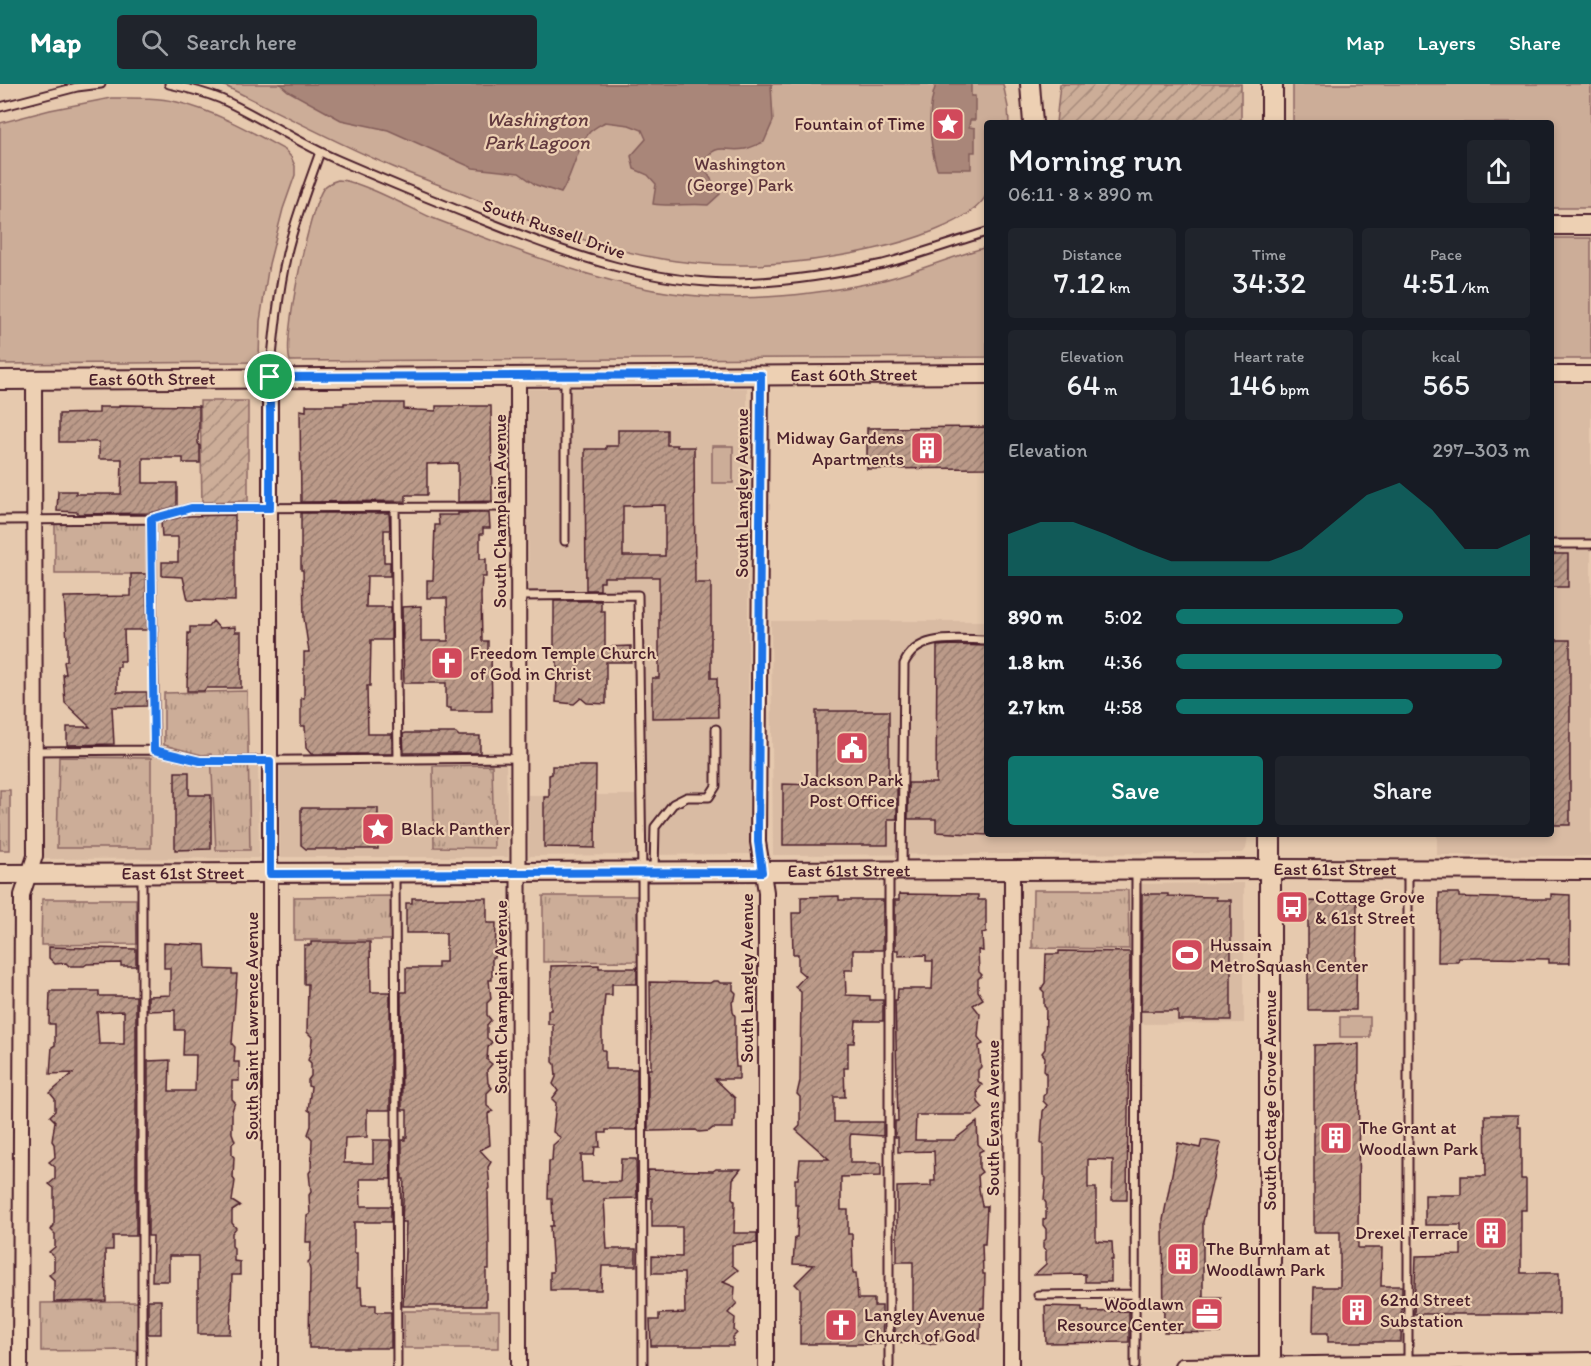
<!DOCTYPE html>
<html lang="en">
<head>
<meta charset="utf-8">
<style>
  body { margin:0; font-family:Itim,sans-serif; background:#20242c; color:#f1f3f6; height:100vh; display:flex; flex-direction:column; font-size:22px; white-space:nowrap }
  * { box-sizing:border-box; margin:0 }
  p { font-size:20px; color:#9ea1a6 }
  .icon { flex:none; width:33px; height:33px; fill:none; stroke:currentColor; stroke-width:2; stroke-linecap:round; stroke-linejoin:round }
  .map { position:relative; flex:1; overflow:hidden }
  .details { position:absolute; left:984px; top:36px; width:570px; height:717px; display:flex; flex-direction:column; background:#171b24; border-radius:6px; box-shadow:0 3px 9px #0003 }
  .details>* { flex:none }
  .pin { position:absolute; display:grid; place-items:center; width:51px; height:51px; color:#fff; margin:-26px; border:3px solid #fff; border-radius:50%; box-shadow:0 2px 6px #0007 }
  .round { display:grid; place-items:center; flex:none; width:63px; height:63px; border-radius:6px; background:#20242c }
  .head { display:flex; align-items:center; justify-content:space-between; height:102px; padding:0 24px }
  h1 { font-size:33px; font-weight:600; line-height:45px }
  .figures { display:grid; grid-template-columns:repeat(3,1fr); gap:9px; height:102px; padding:6px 24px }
  .figures div { display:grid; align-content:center; border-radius:6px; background:#20242c; text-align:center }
  .figures b { font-size:30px; font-weight:600 }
  .figures small { font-size:16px; font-weight:400 }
  .figures p { font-size:16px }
  .chart { height:168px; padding:12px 24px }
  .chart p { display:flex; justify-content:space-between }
  .chart svg { width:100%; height:108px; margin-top:6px; fill:#0f766e; opacity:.7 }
  .primary-button { display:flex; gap:12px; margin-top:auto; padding:12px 24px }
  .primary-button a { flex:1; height:69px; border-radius:6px; background:#0f766e; color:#fff; font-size:24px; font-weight:600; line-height:69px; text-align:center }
  .primary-button a+a { background:#20242c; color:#f1f3f6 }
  ul { padding:0 24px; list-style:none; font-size:20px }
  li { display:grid; grid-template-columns:96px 72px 1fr; align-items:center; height:45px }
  li i { height:15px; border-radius:8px; background:#0f766e }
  header { display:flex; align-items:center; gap:36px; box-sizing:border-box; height:84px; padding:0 30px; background:#0f766e; color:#fff }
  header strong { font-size:28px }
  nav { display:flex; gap:33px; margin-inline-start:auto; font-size:21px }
  .search { width:420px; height:54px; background:#20242c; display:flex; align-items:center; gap:15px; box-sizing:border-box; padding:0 21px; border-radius:6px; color:#9ea1a6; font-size:22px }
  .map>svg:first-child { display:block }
  .built { fill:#d9bba3 }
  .grass { fill:url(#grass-tufts); stroke:#8b6662; stroke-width:1.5 }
  .park { fill:#ccad98; stroke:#8b6662; stroke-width:1.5 }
  .garden { fill:url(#garden-furrows); stroke:#8b6662; stroke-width:1.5 }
  .water { fill:#a98679; stroke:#835d5a; stroke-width:1.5 }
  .building { fill:url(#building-hatch); stroke:#4a1f2b; stroke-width:1.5; fill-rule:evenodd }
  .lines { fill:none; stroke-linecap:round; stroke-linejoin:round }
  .service-casing { stroke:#4a1f2b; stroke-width:11 }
  .minor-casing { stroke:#4a1f2b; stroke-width:18 }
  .tertiary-casing { stroke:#4a1f2b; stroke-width:22 }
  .secondary-casing { stroke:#4a1f2b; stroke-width:24 }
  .service { stroke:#edd0b3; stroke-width:7 }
  .minor { stroke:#edd0b3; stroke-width:14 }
  .tertiary { stroke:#edd0b3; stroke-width:18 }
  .secondary { stroke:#edd0b3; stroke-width:20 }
  .route-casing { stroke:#fff; stroke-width:12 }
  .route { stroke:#1a73e8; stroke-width:8 }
  .labels { text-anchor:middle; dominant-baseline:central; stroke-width:4.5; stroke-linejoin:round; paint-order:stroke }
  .poi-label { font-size:18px; fill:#4a1f2b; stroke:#edd0b3; text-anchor:start }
  .park-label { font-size:18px; fill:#5e343b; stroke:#edd0b3 }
  .street-label { font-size:18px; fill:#4a1f2b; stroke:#edd0b3 }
  .water-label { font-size:20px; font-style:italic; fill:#62393e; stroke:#edd0b3 }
</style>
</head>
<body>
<header>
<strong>Map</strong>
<div class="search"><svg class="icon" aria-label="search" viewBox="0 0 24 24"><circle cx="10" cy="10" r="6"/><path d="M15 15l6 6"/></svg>Search here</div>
<nav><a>Map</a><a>Layers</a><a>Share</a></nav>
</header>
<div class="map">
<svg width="1591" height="1282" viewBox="0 0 1591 1282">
  <defs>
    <pattern id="grass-tufts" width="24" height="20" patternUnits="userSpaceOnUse" patternTransform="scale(1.5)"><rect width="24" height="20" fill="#ccad98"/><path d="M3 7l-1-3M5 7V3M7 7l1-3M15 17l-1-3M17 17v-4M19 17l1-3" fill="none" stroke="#a88c7c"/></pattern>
    <pattern id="garden-furrows" width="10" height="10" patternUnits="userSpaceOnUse" patternTransform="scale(1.5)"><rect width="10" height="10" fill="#ccad98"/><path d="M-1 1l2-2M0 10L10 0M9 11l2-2" fill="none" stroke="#a88c7c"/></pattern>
    <pattern id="building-hatch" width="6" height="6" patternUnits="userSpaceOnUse" patternTransform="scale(1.5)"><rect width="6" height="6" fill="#bb9a89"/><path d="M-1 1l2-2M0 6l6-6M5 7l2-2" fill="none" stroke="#9a7d70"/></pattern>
  </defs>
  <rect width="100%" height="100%" fill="#e6c9ae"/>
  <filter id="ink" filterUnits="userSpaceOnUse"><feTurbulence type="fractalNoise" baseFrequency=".0167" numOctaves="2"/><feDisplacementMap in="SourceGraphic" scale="12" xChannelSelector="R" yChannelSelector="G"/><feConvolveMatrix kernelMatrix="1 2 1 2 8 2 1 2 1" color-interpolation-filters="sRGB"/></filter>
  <g filter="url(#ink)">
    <path class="built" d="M1551,300H1591V772L1437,771V750H1551Z
      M747,304L749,770L529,772L528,711H641L638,512L529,511L527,305Z
      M771,537H987V750H1248L1246,765L1243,769L773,771Z
      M155,666L200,677H258L259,774L44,775L43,667Z
      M506,674L508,773H280V676Z
      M1244,799V939L1136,940V800Z"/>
    <path class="grass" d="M55,438H148L149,490H55Z
      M247,607L250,766H216L211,670L202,671L164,661V609Z
      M59,673L151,674V764H57Z
      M492,681L494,764L434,763L433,682Z
      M0,706H10V766H0Z
      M1033,806H1128L1129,865L1032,864Z
      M391,812L392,856H294V813Z
      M543,812H637L638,877L543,878Z
      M42,815H136L137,860L41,861Z
      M138,1218V1266L41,1267V1219Z
      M404,1227H499V1264H404Z"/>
    <path class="park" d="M221,0H1003L1008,23L1009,39H987C987,51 989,104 986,111C973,139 902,159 874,165C808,180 743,186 676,177C607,168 541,142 477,116C449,104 420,94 393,83C334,58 278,28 221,0Z
      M1293,0H1591V124H1551V39H1293Z
      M111,14C133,14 156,13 177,18C215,27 250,47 285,66L291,73L295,82V91L283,125L269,180L260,237L259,276L257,278L0,280V39L50,26Z
      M338,96C359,96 408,123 430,133C455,143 481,152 506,162C560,182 615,201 672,209C738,219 809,212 875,198C913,190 949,173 987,163V273L290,277C282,254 309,127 323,105C326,100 332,98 338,96Z
      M1551,154H1591V275H1551Z
      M712,362H733V399H712Z
      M1340,933H1370V953H1340Z"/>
    <path class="garden" d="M1060,0H1241V39H1056Z
      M200,317H248V417L202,418Z"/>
    <path class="water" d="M280,0H771L773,37L764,58C758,60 751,64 745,65C724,69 717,56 702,80L720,110L708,121C689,119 672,123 653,120L656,100L648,91L634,85L631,72L646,55L642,46L629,41L605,38C600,41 593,44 589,49C577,63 572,92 561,109L536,101L519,89L473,84L388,46L341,36L288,7Z
      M936,0H971V12H975V36H970L969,43L975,44V68H971V85H937C929,59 927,26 936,0Z"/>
    <path class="building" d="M344,319H404V325L417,326L436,327V322H491L492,417L458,418V379L427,380V411H406V417L301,418L300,326L306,327V321H344Z
      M119,321L199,322V347L198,351V359L200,362V379H183V374H143V399H177V422L150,429L78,430V428L57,427L58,407H76V410H121L122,375H99V358H59V330L99,329V323H119Z
      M987,343V384L867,385V344Z
      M618,346H667V361H677V363H694L695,499H711V594H717L718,633L652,634V594H659V493H604V498H600V506H586L585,365H606V362H618ZM665,421V472H623V422Z
      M301,429H389L390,446H384V478H390V492H367L366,523H391V556H371L370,602H367L368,650H392V670H311L306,664L305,642H301V614H304V568H309L304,534L303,486H301Z
      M458,429H489L490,444H483V450H480V475H486V493H482L481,512L482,557H488V567H491L492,627H451V624H446V599H404L402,523L421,522V557H448L447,514H427V496H433L435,441H439L438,431H458Z
      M235,431V517L188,516L183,493L162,492V478H178V453H162L161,438L185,432Z
      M1551,470H1568V503H1551Z
      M131,490H146L147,546H124L125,577H120V583H117V608H147V622L112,623L114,660L67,661V643H90L65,619L63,590H66L64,578L67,576V557L64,513L131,512Z
      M554,517H601V527H605V563L631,562V578H606V620L587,619L581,614L574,620L556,618L557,594L553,590L557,585V575L554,572Z
      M213,537L219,544L235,543V548H241V604H206L204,607H187L188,549H190V543H208Z
      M1551,556H1570V741H1551Z
      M952,561L987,562V751L936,748V735H908V699H936L937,562Z
      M816,627H889V700L897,699V735H888V761H783V700L816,701Z
      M406,649H456L459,652H480V669H404L403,650Z
      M552,682H596L595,764L544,763V713H549V691L552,690Z
      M175,688H189V711H211V765L175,766Z
      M301,724H378V765H306L301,761Z
      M1439,809H1459V813L1532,815H1551V810L1570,811V879H1549V875L1485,874H1459L1458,878H1438Z
      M899,810L978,811V816H986V848L982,849L983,867L978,866L979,888L982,891L978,895V907L983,915L973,921L980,930L978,953L983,960L979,962L981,983L978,986V997L982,1001L977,1007L978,1018L983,1024L974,1031H916L915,1056H954L977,1038L978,1060L983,1066L979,1068V1084L982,1088L978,1091L979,1105L982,1122H987L985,1160H982L983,1190H985L984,1224H981L980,1255L936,1256V1260L895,1258V1231H913V1178H897V1103L931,1102V1097H935L934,1067L898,1068V1053H895V1037H898L895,916H897L898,905H932L933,877H926V871L898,872V866H895V816H899Z
      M1142,810H1168V812L1216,813V816H1231V936H1178V927H1141Z
      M839,812V816H883V866H853V886H845L846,911L870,912V916H883V937H856L854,959H848V984H844L845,1013H834V1038H883V1052L851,1050L850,1053V1079H881V1092L841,1093V1126H848V1150H852L853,1189H856L858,1215H874V1222H882V1231H883L882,1260H800V1205L795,1200L814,1181L793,1180L795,1153H797L798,1121H795V1095H798L800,1075H829L796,1046L800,1042V1013L797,1010L800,997L801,908L795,903L805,892L798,886V870H793L792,829H801V813Z
      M412,814H487V839H496L495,873H492V896H489L491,915L487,919V931L491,936L487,941V954L492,958L488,963L487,976L492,980L487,986L488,999L492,1004L487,1009V1022L493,1027L488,1030L490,1061L480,1066L491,1078L488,1083L490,1104L488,1107L489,1161V1185H486V1222H403L406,1138H402L404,1095H402V1056H405V1053H407V1026H402L401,908H406V884H438V878H446V849H406V819H412Z
      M1308,817L1357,818L1356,926H1308Z
      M311,858H370L371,908H390V1026H367V1053L345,1054L344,1079H373V1056H390L391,1095H360L361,1122H391V1138H354V1169H357V1203H361L362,1221H376V1228H391V1264H309L310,1186L308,1178L310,1176L311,1158H306L307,1132L310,1130L309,1111L311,1108L309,1089L311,1086L312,1055L308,1050L311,1042V1028L308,1026L311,1003L308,1002V996L311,992V979L308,976L311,968L312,953L307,948L308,900H304V861H311Z
      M164,859L205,861L206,885L232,886V890H237L232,960L235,963L234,978H239V997H232V1015L235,1018L232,1027V1049L235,1057L232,1060V1071L234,1073L233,1094L235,1097L232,1117L240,1122L232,1127V1139L236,1144L232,1149V1162L234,1164V1177L240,1178V1191H232L230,1250H198V1172H169V1197H152L153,1152H148V977L170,976L169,1007H195L196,971H183L184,946H175V926L148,927V912L170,911V884H164Z
      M49,863L136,865V882H121V879L87,880L84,882H69L66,879L55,880L49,874Z
      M1059,867L1130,868L1127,1116H1112L1113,1076L1088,1075V1104H1096V1157L1112,1158L1113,1176H1111V1198H1085V1190L1034,1191L1046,1180V1166L1043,1164V1158L1046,1155V1145L1043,1141V1136L1046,1134V1119L1044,1116L1046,1094L1043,1091V1059H1041L1043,1027L1047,1021L1043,1017V1012L1046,1009V989L1044,987L1045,973L1042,969L1045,965L1046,924L1044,922V908L1041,905L1045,899L1046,870H1059Z
      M599,881V884H637V900H612V911H605L603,934H602V966H605V985H637V1046H606V1049H599L600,1063H595L594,1071H581L582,1098H620L621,1075H636L637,1114L604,1115L607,1165H636V1182H602L601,1206H550V1188H553L550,1142H553L552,1115H548L549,1077H552L553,1061L561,1054L553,1048L556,1019L552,1015L558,1007L553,1000L556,993L555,980L553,978V940H548V926H551V882Z
      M713,897H718L720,899H733V906L736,909L735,915L732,918L733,928L735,932V968L736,983H739V995H715L735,1014V1036L733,1038V1044H713L709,1047L699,1048L696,1046L651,1047L648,1046V985H651L650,898L710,899Z
      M50,907H99V912H136V1152H113V1166H105L106,1217L54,1218V1196L49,1191L54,1186V1172L49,1168L55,1163V1150L51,1146L54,1141V1104L49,1100L55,1095V1083L49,1078L55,1073L54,1060L52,1057L55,1037L50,1032L55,1027V1015L50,1009L73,989L50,990L52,963L55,961V940H49ZM124,927V960H99L97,928Z
      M1359,960L1358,1164H1382L1381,1202H1402L1401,1258H1328V1249H1313L1314,1203H1340V1148H1314V961Z
      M1485,1031H1518V1043H1521V1095H1526V1126H1521V1189H1559V1230H1414L1416,1172L1461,1171V1141H1425V1111H1461V1092H1486Z
      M1202,1056L1221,1059L1203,1138V1213H1221L1220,1249L1164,1248L1163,1136L1178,1059L1200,1064Z
      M716,1085H741L733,1095L732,1114L735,1117L734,1149H757V1159L732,1161V1181L738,1186L723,1198L735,1203L734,1216L737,1219L728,1229L735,1234L734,1246L737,1249L733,1253V1262H651L650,1236H659V1230L685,1229L684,1189H652V1172L682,1173V1143H652V1114H648V1086L713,1087Z
      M148,1216H161V1250H148Z
      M1045,1222L1082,1223V1226H1089V1228L1129,1227V1258L1046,1259Z"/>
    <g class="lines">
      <g class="service-casing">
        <path id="service" d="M169,0C187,4 204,8 221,15C261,33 298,59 338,76C391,99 444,121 498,142C576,173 654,200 739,199C787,198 836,190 883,180C918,171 953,158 987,148
          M0,23L77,3L101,0
          M270,293C274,252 278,210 287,169C295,135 308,102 320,68
          M565,295V457
          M395,424L398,675
          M151,435L155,666
          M0,436L151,435L191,424L518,423
          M1551,460H1591
          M518,512L638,511L642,788L643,1282
          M34,667L155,666L200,677L518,674
          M902,785L904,580C917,548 959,556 987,556
          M654,786L655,743L673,720L687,713H709L716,702V645
          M395,789L397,1282
          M142,791V1282
          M1038,1211L1135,1210
          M1408,1279V787
          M889,1282V787
          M1135,1282L1136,787"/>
      </g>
      <g class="minor-casing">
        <path id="minor" d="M1551,290H1591
          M761,291L758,758L766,808V1282
          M518,292L519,1282
          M20,1282L22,811L35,772L34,296
          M270,1282V293
          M1011,1282L1012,787
          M1182,1282L1591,1276"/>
      </g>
      <g class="tertiary-casing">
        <g id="tertiary">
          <path d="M1030,0L1033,39"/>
          <path d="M1551,141H1591"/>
          <path id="s1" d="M0,296L987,290"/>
          <path id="s2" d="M0,790L1270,785L1591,786"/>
        </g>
      </g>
      <g class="secondary-casing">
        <path id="secondary" d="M1272,39V0
          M1270,750V1282"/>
      </g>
      <use href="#service" class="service"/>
      <use href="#minor" class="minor"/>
      <use href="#tertiary" class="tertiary"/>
      <use href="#secondary" class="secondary"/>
    </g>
  </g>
  <g class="lines" filter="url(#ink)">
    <g class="route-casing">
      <path id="route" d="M761,291L758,758L762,788L270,790V677H200L154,666L151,435L191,424H270V293Z"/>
    </g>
    <use href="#route" class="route"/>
  </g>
  <defs>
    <g id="sight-square" transform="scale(1.725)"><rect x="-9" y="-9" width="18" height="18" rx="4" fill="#d1495b" stroke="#edd0b3"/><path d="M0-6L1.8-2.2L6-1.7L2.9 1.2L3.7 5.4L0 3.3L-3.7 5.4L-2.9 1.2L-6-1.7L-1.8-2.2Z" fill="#fff"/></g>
    <g id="building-square" transform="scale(1.725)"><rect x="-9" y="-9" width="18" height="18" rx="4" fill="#d1495b" stroke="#edd0b3"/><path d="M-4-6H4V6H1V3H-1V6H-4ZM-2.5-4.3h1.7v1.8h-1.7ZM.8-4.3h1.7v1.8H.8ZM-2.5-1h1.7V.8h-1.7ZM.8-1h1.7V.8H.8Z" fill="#fff"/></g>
    <g id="church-square" transform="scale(1.725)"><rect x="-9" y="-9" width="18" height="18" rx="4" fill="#d1495b" stroke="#edd0b3"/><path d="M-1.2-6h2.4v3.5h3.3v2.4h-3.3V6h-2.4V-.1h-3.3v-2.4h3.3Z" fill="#fff"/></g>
    <g id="civic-square" transform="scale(1.725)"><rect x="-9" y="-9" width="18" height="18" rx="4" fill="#d1495b" stroke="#edd0b3"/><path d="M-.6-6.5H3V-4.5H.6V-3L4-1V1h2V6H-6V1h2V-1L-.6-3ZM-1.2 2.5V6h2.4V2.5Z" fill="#fff"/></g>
    <g id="bus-square" transform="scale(1.725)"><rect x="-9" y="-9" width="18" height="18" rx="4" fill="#d1495b" stroke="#edd0b3"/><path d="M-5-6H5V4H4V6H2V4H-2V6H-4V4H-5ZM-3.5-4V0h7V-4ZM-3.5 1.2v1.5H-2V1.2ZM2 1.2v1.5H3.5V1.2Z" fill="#fff"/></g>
    <g id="stadium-square" transform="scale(1.725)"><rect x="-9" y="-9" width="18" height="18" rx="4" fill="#d1495b" stroke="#edd0b3"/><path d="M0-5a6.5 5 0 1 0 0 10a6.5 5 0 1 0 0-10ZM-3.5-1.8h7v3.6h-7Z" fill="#fff"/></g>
    <g id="office-square" transform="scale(1.725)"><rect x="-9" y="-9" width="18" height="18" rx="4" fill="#d1495b" stroke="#edd0b3"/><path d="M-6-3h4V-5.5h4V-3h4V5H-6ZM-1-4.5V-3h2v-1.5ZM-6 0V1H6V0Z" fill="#fff"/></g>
  </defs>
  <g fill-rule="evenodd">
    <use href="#sight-square" x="948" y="40"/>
    <use href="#building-square" x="927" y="364"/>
    <use href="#church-square" x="447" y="579"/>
    <use href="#civic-square" x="852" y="664"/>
    <use href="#sight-square" x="378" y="745"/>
    <use href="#bus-square" x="1292" y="823"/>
    <use href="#stadium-square" x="1187" y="871"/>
    <use href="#building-square" x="1336" y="1054"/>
    <use href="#building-square" x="1491" y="1149"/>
    <use href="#building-square" x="1183" y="1175"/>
    <use href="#building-square" x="1357" y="1226"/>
    <use href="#office-square" x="1207" y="1230"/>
    <use href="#church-square" x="841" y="1241"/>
  </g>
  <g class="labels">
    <g class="poi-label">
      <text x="925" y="40" text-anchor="end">Fountain of Time</text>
      <text x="904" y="354" text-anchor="end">Midway Gardens<tspan x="904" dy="21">Apartments</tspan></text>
      <text x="470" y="569">Freedom Temple Church<tspan x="470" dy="21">of God in Christ</tspan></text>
      <text x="852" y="696" text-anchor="middle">Jackson Park<tspan x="852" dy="21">Post Office</tspan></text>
      <text x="401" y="745">Black Panther</text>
      <text x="1315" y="813">Cottage Grove<tspan x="1315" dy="21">&amp; 61st Street</tspan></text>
      <text x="1210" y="861">Hussain<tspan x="1210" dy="21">MetroSquash Center</tspan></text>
      <text x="1359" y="1044">The Grant at<tspan x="1359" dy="21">Woodlawn Park</tspan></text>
      <text x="1468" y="1149" text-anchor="end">Drexel Terrace</text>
      <text x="1206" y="1165">The Burnham at<tspan x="1206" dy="21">Woodlawn Park</tspan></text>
      <text x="1380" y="1216">62nd Street<tspan x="1380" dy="21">Substation</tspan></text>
      <text x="1184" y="1220" text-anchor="end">Woodlawn<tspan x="1184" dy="21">Resource Center</tspan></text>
      <text x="864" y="1231">Langley Avenue<tspan x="864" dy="21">Church of God</tspan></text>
    </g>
    <g class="park-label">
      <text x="740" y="80">Washington<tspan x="740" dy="21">(George) Park</tspan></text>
    </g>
    <g class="street-label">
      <text transform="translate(554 145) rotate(19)">South Russell Drive</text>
      <text stroke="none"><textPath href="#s1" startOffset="854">East 60th Street</textPath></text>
      <text stroke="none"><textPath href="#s1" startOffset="152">East 60th Street</textPath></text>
      <text transform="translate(742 409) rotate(-90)">South Langley Avenue</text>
      <text transform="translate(500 427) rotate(-90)">South Champlain Avenue</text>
      <text stroke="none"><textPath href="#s2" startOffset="1335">East 61st Street</textPath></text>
      <text stroke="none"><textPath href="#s2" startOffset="849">East 61st Street</textPath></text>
      <text stroke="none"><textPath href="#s2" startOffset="183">East 61st Street</textPath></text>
      <text transform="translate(747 894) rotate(-90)">South Langley Avenue</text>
      <text transform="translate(501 913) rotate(-90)">South Champlain Avenue</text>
      <text transform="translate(252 942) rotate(-90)">South Saint Lawrence Avenue</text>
      <text transform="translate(1270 1016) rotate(-90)">South Cottage Grove Avenue</text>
      <text transform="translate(993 1034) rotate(-90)">South Evans Avenue</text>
    </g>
    <g class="water-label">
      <text x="537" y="35">Washington<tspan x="537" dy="23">Park Lagoon</tspan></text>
    </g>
  </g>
</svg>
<div class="pin" style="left:270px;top:293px;background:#1e9e55"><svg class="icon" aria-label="arrive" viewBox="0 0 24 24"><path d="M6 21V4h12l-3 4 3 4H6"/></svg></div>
<section class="details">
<div class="head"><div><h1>Morning run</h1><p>06:11 · 8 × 890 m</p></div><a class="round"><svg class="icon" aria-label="share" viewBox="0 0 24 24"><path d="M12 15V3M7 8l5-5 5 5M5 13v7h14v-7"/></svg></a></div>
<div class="figures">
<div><p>Distance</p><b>7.12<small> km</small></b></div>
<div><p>Time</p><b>34:32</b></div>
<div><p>Pace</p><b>4:51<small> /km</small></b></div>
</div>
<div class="figures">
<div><p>Elevation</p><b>64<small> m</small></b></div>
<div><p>Heart rate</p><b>146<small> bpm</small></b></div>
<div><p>kcal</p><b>565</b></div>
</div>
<div class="chart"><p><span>Elevation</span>297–303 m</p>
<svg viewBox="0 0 160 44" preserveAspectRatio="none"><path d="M0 44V27L10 22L20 22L30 27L40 33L50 38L60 38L70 38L80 38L90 33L100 22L110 11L120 6L130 17L140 33L150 33L160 27V44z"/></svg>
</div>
<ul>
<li><b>890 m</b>5:02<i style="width:64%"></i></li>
<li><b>1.8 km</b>4:36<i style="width:92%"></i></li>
<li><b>2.7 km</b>4:58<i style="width:67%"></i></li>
</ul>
<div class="primary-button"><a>Save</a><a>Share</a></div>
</section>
</div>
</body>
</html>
